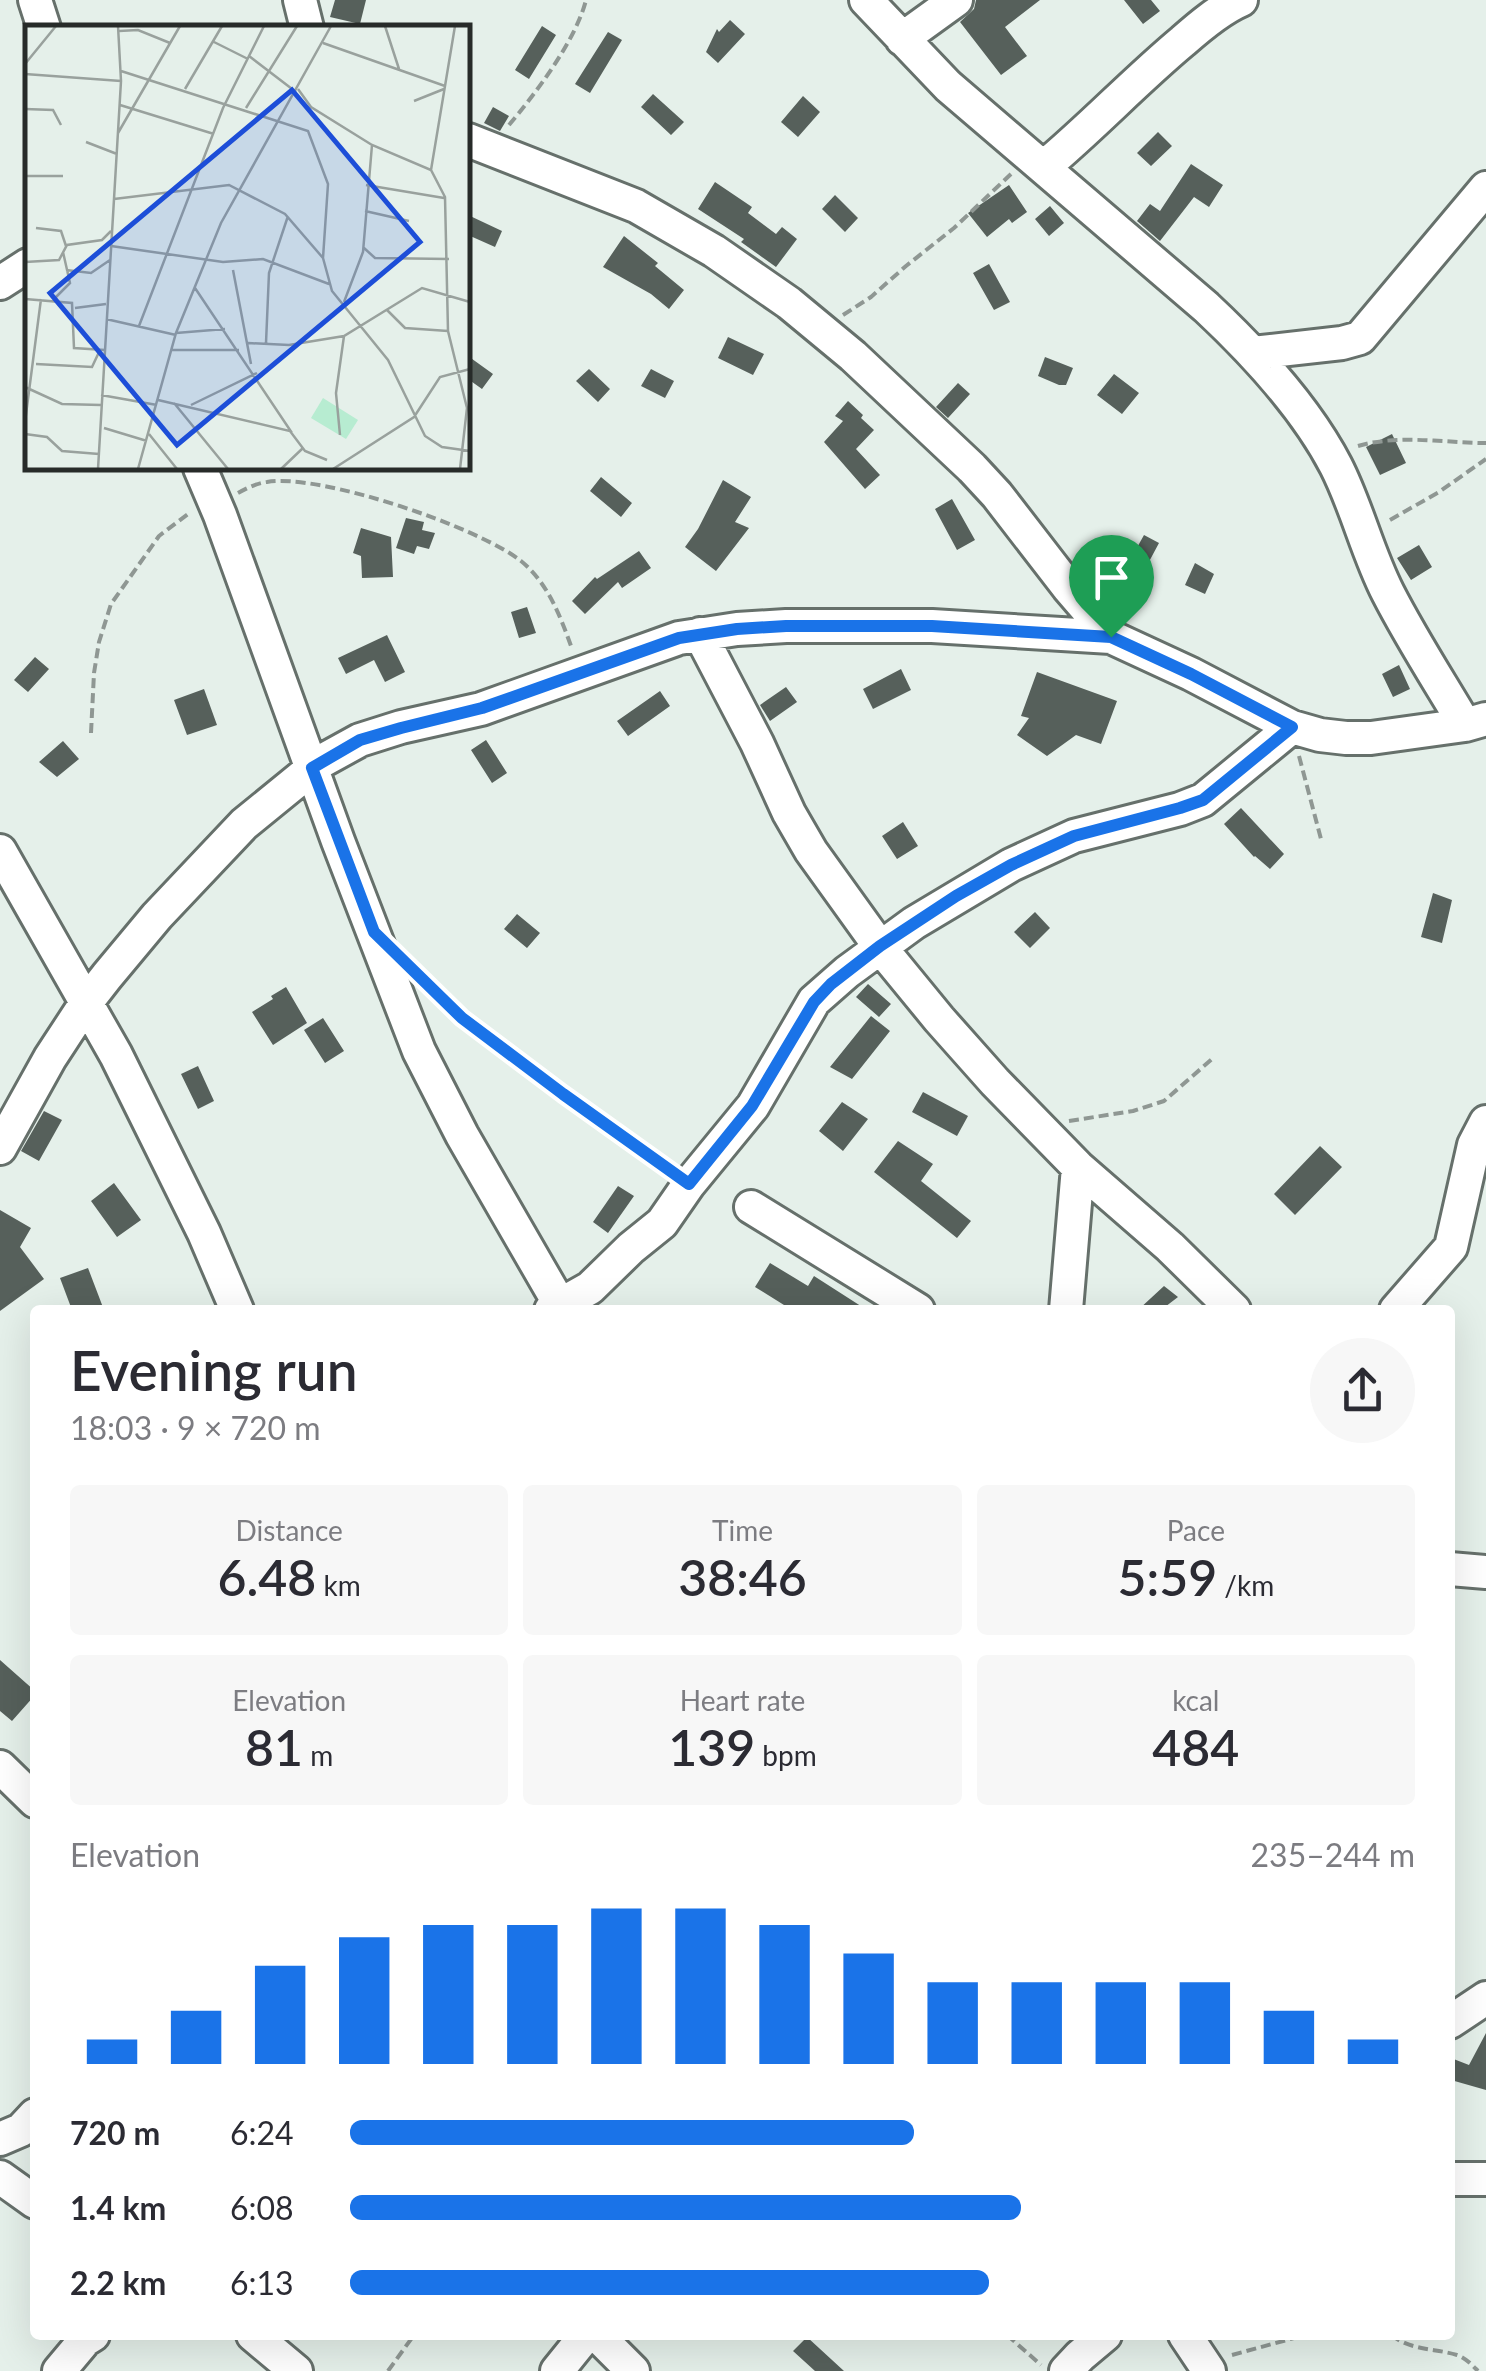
<!DOCTYPE html>
<html lang="en">
<head>
<meta charset="utf-8">
<style>
  body { margin:0; font-family:Lato,sans-serif; background:#f7f7f7; color:#2b2b33; height:100vh; display:flex; flex-direction:column; font-size:38px; white-space:nowrap }
  * { box-sizing:border-box; margin:0 }
  p { font-size:32px; color:#7c7c81 }
  .icon { flex:none; width:55px; height:55px; fill:none; stroke:currentColor; stroke-width:2; stroke-linecap:round; stroke-linejoin:round }
  .map { position:relative; flex:1; overflow:hidden }
  .details { position:absolute; left:30px; top:1305px; width:1425px; height:1035px; display:flex; flex-direction:column; background:#fff; border-radius:10px; box-shadow:0 10px 40px #0002 }
  .details>* { flex:none }
  .pin { position:absolute; display:grid; place-items:center; width:85px; height:85px; color:#fff; margin:-102px -42px; border-radius:50% 50% 50% 0; rotate:-45deg; box-shadow:0 0 10px #0007 }
  .pin .icon { rotate:45deg }
  .round { display:grid; place-items:center; flex:none; width:105px; height:105px; border-radius:52px; background:#f7f7f7 }
  .overview { display:flex; align-items:center; justify-content:space-between; height:170px; padding:0 40px }
  h1 { font-size:55px; font-weight:600; line-height:75px }
  .stats { display:grid; grid-template-columns:repeat(3,1fr); gap:15px; height:170px; padding:10px 40px }
  .stats div { display:grid; align-content:center; border-radius:10px; background:#f7f7f7; text-align:center }
  .stats b { font-size:50px; font-weight:600 }
  .stats small { font-size:28px; font-weight:400 }
  .stats p { font-size:28px }
  .chart { height:280px; padding:20px 40px }
  .chart p { display:flex; justify-content:space-between }
  .chart svg { width:100%; height:180px; margin-top:10px; stroke:#1a73e8; stroke-width:6 }
  ul { padding:0 40px; list-style:none; font-size:32px }
  li { display:grid; grid-template-columns:160px 120px 1fr; align-items:center; height:75px }
  li i { height:25px; border-radius:12px; background:#1a73e8 }
  .map>svg:first-child { display:block }
  .building { fill:#56605b }
  .lines { fill:none; stroke-linecap:round; stroke-linejoin:round }
  .minor-casing { stroke:#66706b; stroke-width:38 }
  .path { stroke:#8f9793; stroke-width:4; stroke-dasharray:10 5; stroke-linecap:butt }
  .minor { stroke:#fff; stroke-width:32 }
  .route-casing { stroke:#fff; stroke-width:20 }
  .route { stroke:#1a73e8; stroke-width:12 }
  .inset-road { fill:none; stroke:#99a19d; stroke-width:2.5 }
  .view { fill:#1d4ed8; fill-opacity:0.15; stroke:#1d4ed8; stroke-width:5 }
  .inset-edge { fill:none; stroke:#272b29; stroke-width:5 }
</style>
</head>
<body>
<div class="map">
<svg width="1486" height="2371" viewBox="0 0 1486 2371">
  <rect width="100%" height="100%" fill="#e5f0ea"/>
  <path class="building" d="M335,0H366L360,24L330,17Z
    M976,0H1040L1005,27L1027,56L1001,75L960,22L974,9Z
    M1124,0H1151L1160,11L1143,24Z
    M730,20L745,34L718,63L706,52L717,29L719,32Z
    M542,26L556,35L529,79L515,70Z
    M608,32L622,40L590,93L575,84Z
    M653,94L684,122L671,135L641,107Z
    M803,96L820,112L798,137L781,122Z
    M493,107L509,116L500,131L484,123Z
    M1158,132L1172,146L1151,166L1137,153Z
    M1191,164L1223,185L1209,207L1194,197L1160,241L1137,221L1150,204L1160,211Z
    M715,182L752,207L748,213L776,234L782,227L797,239L776,267L741,242L744,239L698,209Z
    M1009,185L1027,212L1012,223L1009,219L987,237L968,213Z
    M835,195L858,218L845,232L822,209Z
    M1050,206L1064,223L1049,236L1035,219Z
    M468,215L502,231L495,247L468,235Z
    M624,236L658,263L655,266L684,290L669,309L651,294L603,267Z
    M989,264L1010,302L994,310L973,273Z
    M728,337L764,354L753,375L718,358Z
    M468,356L493,374L482,389L468,379Z
    M1045,357L1073,368L1066,385H1059L1038,376Z
    M589,369L610,389L598,402L576,381Z
    M651,369L674,381L665,398L641,386Z
    M1114,374L1139,393L1122,414L1097,395Z
    M958,383L970,394L948,418L936,407Z
    M848,401L863,415L861,418L874,430L856,449L880,475L865,489L824,442L843,421L835,416Z
    M1392,434L1406,463L1380,475L1366,447Z
    M601,477L632,503L621,517L590,491Z
    M723,480L751,497L735,522L749,528L716,571L685,547L698,529Z
    M952,499L975,540L957,550L935,509Z
    M406,518L424,522L422,530L435,533L429,549L417,546L414,554L396,548Z
    M361,528L391,537L393,577L362,578L361,556L353,553Z
    M1144,535L1159,543L1144,571L1129,562Z
    M1419,545L1432,567L1411,580L1397,558Z
    M639,551L651,568L622,588L618,582L585,614L572,601L595,577L597,579Z
    M1195,563L1214,574L1205,594L1185,585Z
    M527,607L536,633L519,638L511,612Z
    M387,635L405,672L385,682L374,660L346,674L338,658Z
    M35,657L49,669L28,692L14,680Z
    M1399,665L1410,689L1393,697L1382,674Z
    M901,669L911,690L873,709L863,689Z
    M1037,672L1117,701L1101,744L1076,735L1047,756L1017,735L1029,718L1021,716Z
    M786,687L797,702L770,721L760,705Z
    M204,689L217,725L187,735L174,700Z
    M660,691L670,706L628,736L617,721Z
    M486,740L507,773L492,783L471,750Z
    M63,741L79,759L57,777L39,762Z
    M1241,808L1284,854L1270,869L1255,856L1254,857L1224,824Z
    M903,822L918,846L897,859L882,836Z
    M1433,893L1452,900L1442,943L1421,937Z
    M1035,912L1050,928L1030,948L1014,932Z
    M517,914L540,933L527,948L504,929Z
    M868,984L891,1004L879,1017L856,997Z
    M286,987L307,1023L273,1045L252,1012L273,999L271,996Z
    M871,1016L890,1031L852,1079L830,1067Z
    M323,1018L344,1051L325,1063L304,1030Z
    M198,1066L214,1101L198,1109L181,1074Z
    M923,1092L968,1116L957,1136L912,1112Z
    M842,1102L868,1119L843,1151L819,1131Z
    M44,1111L62,1120L39,1161L21,1151Z
    M898,1141L933,1164L921,1181L971,1221L957,1238L874,1172Z
    M1320,1146L1342,1167L1295,1215L1274,1194Z
    M114,1183L141,1220L117,1237L91,1201Z
    M618,1186L634,1196L608,1233L593,1222Z
    M0,1210L31,1228L20,1247L44,1279L0,1311Z
    M770,1263L808,1286L814,1276L867,1310H792L755,1287Z
    M88,1268L104,1310H72L60,1278Z
    M1164,1286L1178,1297L1161,1310H1138Z
    M0,1660L35,1691V1695L12,1721L0,1711Z
    M1486,2033V2090L1451,2080V2058L1469,2065Z
    M807,2337L844,2371H815L793,2351Z"/>
  <g class="lines">
    <g class="minor-casing">
      <path id="minor" d="M35,0L44,28
        M300,0L307,28
        M866,0L948,86L1206,307C1253,351 1306,408 1336,466C1357,507 1367,552 1388,593C1411,638 1439,681 1465,725
        M902,39L956,0
        M468,140L636,206L714,251L789,303L853,356L972,468L997,495L1068,587L1111,637
        M1044,167C1092,127 1135,81 1183,41C1200,26 1220,9 1241,0
        M0,283L28,265
        M1253,353L1342,343L1360,338L1486,188
        M200,468L220,515L338,841L419,1051L462,1135L563,1310
        M700,634L757,743L789,813L811,851L880,947L939,1019L995,1082L1078,1167L1170,1247L1234,1310
        M0,851L116,1055L204,1233L237,1310
        M0,1148L50,1058L86,1003L107,976L157,916L244,824L320,762L360,740L401,727L481,709L679,638L737,629L786,626H932L1111,637L1191,674L1292,727L1320,735L1346,738H1371L1465,725L1486,719
        M751,1207L918,1310
        M551,1310L590,1288L631,1248L662,1223L689,1184L753,1106L814,1001L847,972L914,923L1011,865L1074,836L1180,809L1203,800L1292,727
        M1066,1310L1078,1167
        M1396,1310L1451,1247L1474,1145L1486,1122
        M1450,1569L1486,1572
        M0,1767L35,1801
        M1450,2022L1486,1998
        M0,2139L21,2130L35,2115
        M0,2177L35,2202
        M1450,2179H1486
        M253,2335L296,2371
        M597,2335L633,2371
        M1185,2335L1209,2371
        M59,2371L85,2340L93,2335
        M557,2371L586,2335
        M1066,2371L1080,2356L1105,2335"/>
    </g>
    <path class="path" d="M509,125C536,93 576,40 586,0
      M843,315L871,297L906,266L954,228L1011,174
      M1358,446C1399,434 1444,443 1486,443
      M238,493C247,488 257,483 267,482C320,473 478,527 521,561C547,582 560,615 571,646
      M1390,520L1439,492L1486,459
      M91,733L94,673L99,642L111,604L159,536L188,514
      M1299,756L1321,839
      M423,981L462,1018L563,1095L665,1167
      M1069,1121L1133,1111L1164,1101L1212,1059
      M1007,2335L1041,2365
      M1391,2335C1412,2351 1434,2348 1457,2355C1466,2358 1472,2365 1478,2371
      M1232,2355L1305,2335
      M388,2371L414,2335"/>
    <use href="#minor" class="minor"/>
  </g>
  <g class="lines">
    <g class="route-casing">
      <path id="route" d="M786,626H932L1111,637L1191,674L1292,727L1203,800L1180,808L1074,836L1011,865L956,896L880,946L831,984L814,1002L752,1106L689,1184L563,1094L462,1018L374,932L312,768L360,740L401,728L482,708L679,638L737,629Z"/>
    </g>
    <use href="#route" class="route"/>
  </g>
  <g transform="translate(25 25)">
    <rect width="445" height="445" fill="#e5f0ea"/>
    <path d="M298,373L333,395L321,414L286,393Z" fill="#b7ecd1"/>
    <path class="inset-road" d="M360,1L374,44M94,6L113,5L145,18M189,17L223,34M298,18L420,61M224,31L271,67M0,39L31,1M96,46L283,106L303,159L298,233M0,49L96,56M160,64L197,1M273,64L286,82L347,120L406,145L420,172L423,306L442,383L435,444M389,76L419,64M95,80L189,109M221,83L272,1M0,84L28,85L36,100M93,108L155,1M61,117L92,129M406,145L430,1M0,151H38M341,160L419,173M89,174L204,160L260,189L298,233L307,266L363,335L400,411L417,422L445,426M340,186L384,196M11,203L36,206L41,221M86,221L198,237L238,234L304,259M339,223L350,233L424,234M0,237L34,235L42,220L77,215L86,206M41,245L66,248L85,235M208,245L226,339M170,263L267,408M0,274L47,278L49,323L80,325M29,274L45,258L38,227M319,277L338,227L347,120M50,283L81,279M362,285L380,303L423,306M81,294L151,310M114,301L198,83L239,1M151,308L200,304M223,318L264,320L319,311L397,263L445,277M241,318L244,248L263,191M146,325H214M11,339L67,342L75,325M0,362L37,379L76,380M76,370L132,380M133,375L265,406L280,426L302,435M149,378L203,444M166,380L232,348M0,397L16,274M79,403L122,416M0,409L22,412L37,426L74,429M124,409L152,444M315,410L311,368L319,311M73,444L96,56L93,1M113,444L151,308L196,198L306,1M256,444L278,423M308,444L389,392L415,352L445,344"/>
    <path class="view" d="M267,65L395,217L152,420L25,268Z"/>
    <rect width="445" height="445" class="inset-edge"/>
  </g>
</svg>
<div class="pin" style="left:1111px;top:637px;background:#1e9e55"><svg class="icon" aria-label="arrive" viewBox="0 0 24 24"><path d="M6 21V4h12l-3 4 3 4H6"/></svg></div>
<section class="details">
<div class="overview"><div><h1>Evening run</h1><p>18:03 · 9 × 720 m</p></div><a class="round"><svg class="icon" aria-label="share" viewBox="0 0 24 24"><path d="M12 15V3M7 8l5-5 5 5M5 13v7h14v-7"/></svg></a></div>
<div class="stats">
<div><p>Distance</p><b>6.48<small> km</small></b></div>
<div><p>Time</p><b>38:46</b></div>
<div><p>Pace</p><b>5:59<small> /km</small></b></div>
</div>
<div class="stats">
<div><p>Elevation</p><b>81<small> m</small></b></div>
<div><p>Heart rate</p><b>139<small> bpm</small></b></div>
<div><p>kcal</p><b>484</b></div>
</div>
<div class="chart"><p><span>Elevation</span>235–244 m</p>
<svg viewBox="0 0 160 44" preserveAspectRatio="none"><path d="M5 44V38M15 44V31M25 44V20M35 44V13M45 44V10M55 44V10M65 44V6M75 44V6M85 44V10M95 44V17M105 44V24M115 44V24M125 44V24M135 44V24M145 44V31M155 44V38"/></svg>
</div>
<ul>
<li><b>720 m</b>6:24<i style="width:53%"></i></li>
<li><b>1.4 km</b>6:08<i style="width:63%"></i></li>
<li><b>2.2 km</b>6:13<i style="width:60%"></i></li>
</ul>
</section>
</div>
</body>
</html>
